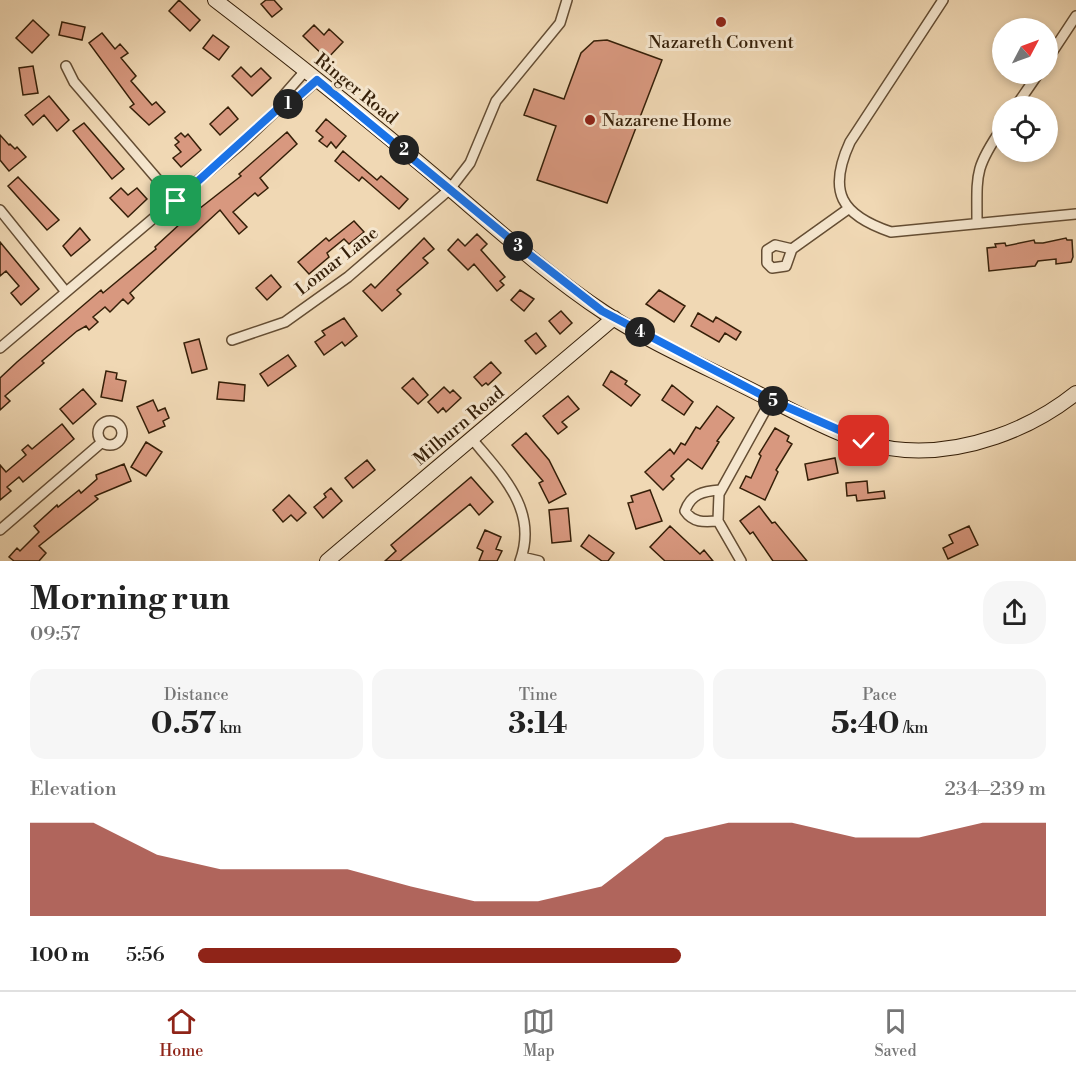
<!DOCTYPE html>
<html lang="en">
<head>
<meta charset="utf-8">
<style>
  body { margin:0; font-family:"Libre Bodoni",serif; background:#f6f6f6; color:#222; height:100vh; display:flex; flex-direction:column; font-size:22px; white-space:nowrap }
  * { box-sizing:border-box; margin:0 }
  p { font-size:20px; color:#767676 }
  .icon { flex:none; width:33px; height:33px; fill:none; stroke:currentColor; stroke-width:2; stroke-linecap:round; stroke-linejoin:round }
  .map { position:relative; height:561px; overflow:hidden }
  .details { display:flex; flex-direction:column; background:#fff; flex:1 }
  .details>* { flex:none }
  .needle { width:39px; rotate:49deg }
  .buttons { position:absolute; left:992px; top:18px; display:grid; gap:12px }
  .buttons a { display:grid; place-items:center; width:66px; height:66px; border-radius:50%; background:#fff; box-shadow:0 3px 9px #0003; font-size:30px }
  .pin { position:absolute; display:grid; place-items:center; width:51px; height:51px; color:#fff; margin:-26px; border-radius:12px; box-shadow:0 3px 9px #0006 }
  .km { position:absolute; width:30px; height:30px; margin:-15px; border-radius:50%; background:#222; color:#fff; font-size:16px; line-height:30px; text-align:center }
  .round { display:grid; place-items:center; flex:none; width:63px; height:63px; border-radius:24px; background:#f6f6f6 }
  .headline { display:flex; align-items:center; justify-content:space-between; height:102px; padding:0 30px }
  h1 { font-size:33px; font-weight:800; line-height:45px }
  .figures { display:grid; grid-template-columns:repeat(3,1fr); gap:9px; height:102px; padding:6px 30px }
  .figures div { display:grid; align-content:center; border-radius:15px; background:#f6f6f6; text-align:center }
  .figures b { font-size:30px; font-weight:800 }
  .figures small { font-size:16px; font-weight:400 }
  .figures p { font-size:16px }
  .chart { height:168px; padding:12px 30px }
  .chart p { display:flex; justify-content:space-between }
  .chart svg { width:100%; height:108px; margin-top:6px; fill:#8f2418; opacity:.7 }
  ul { padding:0 30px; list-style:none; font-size:20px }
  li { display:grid; grid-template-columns:96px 72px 1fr; align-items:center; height:45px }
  li i { height:15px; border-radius:8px; background:#8f2418 }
  .tabs { display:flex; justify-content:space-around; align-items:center; height:84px; border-top:2px solid #e0e0e0; background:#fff; font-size:16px; color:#767676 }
  .tabs a { display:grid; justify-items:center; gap:3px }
  .tabs .selected { color:#8f2418 }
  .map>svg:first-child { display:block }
  .building { fill:#d8987f; stroke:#351f08; stroke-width:1.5 }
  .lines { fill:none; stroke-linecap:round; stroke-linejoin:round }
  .street-casing { stroke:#644d33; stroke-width:12 }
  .secondary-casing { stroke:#351f08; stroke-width:16 }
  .street { stroke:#f5e6ce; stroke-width:9 }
  .secondary { stroke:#f5e6ce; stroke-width:14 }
  .route-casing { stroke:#fff; stroke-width:12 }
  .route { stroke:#1a73e8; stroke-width:8 }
  .poi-dot { fill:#8f2418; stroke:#f5e6ce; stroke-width:2 }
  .labels { text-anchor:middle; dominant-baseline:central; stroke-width:6; stroke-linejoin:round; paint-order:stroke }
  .poi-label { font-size:18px; fill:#351f08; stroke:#f5e6ce }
  .street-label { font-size:18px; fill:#351f08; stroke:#f5e6ce }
</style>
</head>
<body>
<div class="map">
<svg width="1076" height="561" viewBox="0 0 1076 561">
  <rect width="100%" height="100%" fill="#f0d8b4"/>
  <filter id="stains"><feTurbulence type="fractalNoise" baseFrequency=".00333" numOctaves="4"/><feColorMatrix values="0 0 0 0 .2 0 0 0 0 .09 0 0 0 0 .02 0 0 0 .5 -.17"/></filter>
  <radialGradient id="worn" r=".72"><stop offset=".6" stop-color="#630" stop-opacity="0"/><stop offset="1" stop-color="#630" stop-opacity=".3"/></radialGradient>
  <path class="building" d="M179,0L200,20L190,31L169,11Z
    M266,0H274L282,9L272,17L261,4Z
    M33,20L49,35L32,53L16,38Z
    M62,22L85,27L82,40L59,35Z
    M314,25L324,35L329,29L343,42L327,59L303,36Z
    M102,33L115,49L120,44L128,53L121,58L136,76L131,81L152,105L156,102L165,112L149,125L130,107L134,104L89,43Z
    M213,35L229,47L219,60L203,48Z
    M607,40L662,60L607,203L537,180L556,126L524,115L534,89L564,99L581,53L594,41Z
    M33,66L38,93L23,95L19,68Z
    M241,67L251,77L261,68L271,78L252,96L232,76Z
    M49,96L69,120L57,131L44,115L33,125L25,115Z
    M228,107L238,119L220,135L210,124Z
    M326,119L346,136L336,148L331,142L327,147L319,141L323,137L316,131Z
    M84,123L124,169L112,179L73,131Z
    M287,132L297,144L260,178L268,188L258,196L255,193L233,212L247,227L239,234L220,210L130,293L134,298L128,304L123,299L110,312L105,307L93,317L98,322L89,330L86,326L77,331L42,361L44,363L5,396L10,401L0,410V378L17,362L101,290L103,293L156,249L155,247L181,223L241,176L239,174Z
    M181,133L185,137L188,134L201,150L181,167L173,158L181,152L175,145L179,142L175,138Z
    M0,135L9,145L10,144L15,149L17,147L26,157L9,171L0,160Z
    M343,151L377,180L381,176L408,199L399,209L362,177L359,181L335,161Z
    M18,177L59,220L47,230L8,186Z
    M121,188L128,195L137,188L147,199L128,217L110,198Z
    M354,221L364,232L349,244L344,239L327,253L329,257L309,274L298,262L326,238L329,241Z
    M80,228L90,240L71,256L63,246Z
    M477,234L487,244L481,250L505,277L500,281L504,285L497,291L474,264L468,270L448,250L458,239L465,246Z
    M424,238L434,249L423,258L428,263L397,290L401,294L382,311L363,291L371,284L375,288Z
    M1066,238L1067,240H1072L1073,257L1071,262L1056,264V259L1038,261L1035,266L989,271L987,248L996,247L995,244L1005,243L1006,246L1034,240L1035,243H1043Z
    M0,242L39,289L21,305L11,293L19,286L6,271L0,276Z
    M271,275L281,287L267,300L256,288Z
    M520,290L534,299L524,311L511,300Z
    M659,290L685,306L674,322L646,304Z
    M561,311L572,323L560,334L549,321Z
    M698,313L713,322L716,317L741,332L736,340L725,333L719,342L691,326Z
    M344,318L357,336L345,346L342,342L324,355L315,342L325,335L322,331Z
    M536,333L546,346L536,354L525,341Z
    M199,339L207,369L192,373L184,343Z
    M288,355L296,366L268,386L260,374Z
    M491,362L501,373L488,385L486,383L482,386L474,377Z
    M106,371L117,373L116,379L126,381L122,401L101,397Z
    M611,371L627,381L625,384L640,395L631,406L603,385Z
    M413,378L428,395L418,404L402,388Z
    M219,382L245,385L244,401L217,399Z
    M672,385L693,402L684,415L662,400Z
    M444,387L450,393L453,390L461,398L446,412L443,408L438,413L428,402Z
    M83,389L96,404L73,424L60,409Z
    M568,396L579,409L562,422L567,427L558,434L543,416Z
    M153,400L158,411L165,408L169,418L163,421L165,426L149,433L137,407Z
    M717,406L734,418L717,441L719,442L711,455L702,469L688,459L671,476L674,479L663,490L645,472L670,449L674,454L681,443L685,445L696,427L700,429Z
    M62,424L74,439L23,482L19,477L7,487L11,491L0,500V465L6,472L26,455L22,450L28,445L32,449Z
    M775,428L789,436L787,441L792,444L776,470L778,472L765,500L740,488L746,476L751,478L761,456L759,454Z
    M526,433L549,460L566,494L549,503L539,483L543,481L512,445Z
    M146,442L162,452L146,476L131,467Z
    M835,458L838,473L808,480L805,464Z
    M367,460L375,470L353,488L345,478Z
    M124,464L131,481L95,496L98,499L39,546L46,553L39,561H14L9,557L17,548L20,551L39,532L34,526L57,505L58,507L79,490L81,493L97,479L96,475Z
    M471,477L493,502L479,515L470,504L400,561H385L396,551L391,545Z
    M867,481L868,493L884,491L885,498L857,501L856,495L847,496L846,483Z
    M331,488L342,501L323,518L314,507L326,497L324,494Z
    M650,490L662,521L636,529L628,503L633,502L631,496Z
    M289,495L306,513L297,521L291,515L283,522L273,510Z
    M759,506L772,523L775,522L807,561H773L753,532L750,534L740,521Z
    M568,508L571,541L552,543L549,510Z
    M670,526L700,554L704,550L713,561H665L650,547Z
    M969,526L978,545L948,559L943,548L953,543L949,535Z
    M485,530L501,537L496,549L502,551L497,561H479L483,551L477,548Z
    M589,535L614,553L608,561H602L581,546Z"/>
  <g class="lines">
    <g class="street-casing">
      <path id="street" d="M943,0L850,142C827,192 841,215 891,232L1076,214
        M1047,60L1076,16
        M66,66L74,82L176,201
        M282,105L284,95L305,71
        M1016,106L1038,74
        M0,210L66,292
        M977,222C977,174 974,169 1002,128
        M792,249L786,266L772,268L767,263V250L775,245L792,249L848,209
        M232,340L285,322L348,277L450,189L470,163L496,101L560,23L567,0
        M0,348L240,145L282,105L292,103L317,80
        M98 433a12 12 0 1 1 24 0a12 12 0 1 1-24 0Z
        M472,439C501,474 539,510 520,561
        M718,521C704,522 693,523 685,511C691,494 703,491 720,490
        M0,530L101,443
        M522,557L539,561
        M741,561L718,521L719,494L771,400"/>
    </g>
    <g class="secondary-casing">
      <path id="secondary" d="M215,0C288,56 360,113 430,172C487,220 543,272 605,313C654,345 711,369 763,396C806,417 856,447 905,450C965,454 1030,430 1076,393
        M327,561L614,318"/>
    </g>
    <use href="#street" class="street"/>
    <use href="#secondary" class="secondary"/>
  </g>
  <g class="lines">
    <g class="route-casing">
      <path id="route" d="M176,201L282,105L291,103L317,80L516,244L602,311L771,400L864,441"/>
    </g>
    <use href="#route" class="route"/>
  </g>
  <g class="poi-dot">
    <circle cx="721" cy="22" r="6"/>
    <circle cx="590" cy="120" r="6"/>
  </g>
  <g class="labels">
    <g class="poi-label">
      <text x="721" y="42">Nazareth Convent</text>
      <text x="602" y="120" text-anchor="start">Nazarene Home</text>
    </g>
    <g class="street-label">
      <text transform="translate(356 89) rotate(39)">Ringer Road</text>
      <text transform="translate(337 261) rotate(-38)">Lomar Lane</text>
      <text transform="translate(459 426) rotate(-40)">Milburn Road</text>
    </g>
  </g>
  <rect width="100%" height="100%" filter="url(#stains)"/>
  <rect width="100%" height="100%" fill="url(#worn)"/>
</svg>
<div class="buttons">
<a><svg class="needle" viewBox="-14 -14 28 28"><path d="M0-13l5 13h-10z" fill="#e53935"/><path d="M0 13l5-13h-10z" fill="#767676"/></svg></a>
<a><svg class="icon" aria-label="locate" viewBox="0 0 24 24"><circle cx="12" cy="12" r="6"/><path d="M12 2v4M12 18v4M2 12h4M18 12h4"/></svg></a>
</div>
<div class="pin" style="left:176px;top:201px;background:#1e9e55"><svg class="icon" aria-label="arrive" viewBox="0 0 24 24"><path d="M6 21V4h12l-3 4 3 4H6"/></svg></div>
<div class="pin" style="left:864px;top:441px;background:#d93025"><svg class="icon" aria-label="check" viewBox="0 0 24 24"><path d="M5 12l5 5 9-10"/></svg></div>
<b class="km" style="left:288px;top:104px">1</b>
<b class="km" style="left:404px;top:150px">2</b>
<b class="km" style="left:518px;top:246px">3</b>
<b class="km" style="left:640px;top:332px">4</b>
<b class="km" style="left:773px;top:401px">5</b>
</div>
<section class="details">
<div class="headline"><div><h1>Morning run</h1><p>09:57</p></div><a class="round"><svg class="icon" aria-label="share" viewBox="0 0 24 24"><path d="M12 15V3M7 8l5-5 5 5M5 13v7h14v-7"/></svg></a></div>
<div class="figures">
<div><p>Distance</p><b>0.57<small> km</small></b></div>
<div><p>Time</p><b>3:14</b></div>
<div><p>Pace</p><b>5:40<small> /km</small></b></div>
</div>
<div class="chart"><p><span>Elevation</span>234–239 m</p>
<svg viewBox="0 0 160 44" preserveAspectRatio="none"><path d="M0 44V6L10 6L20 19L30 25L40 25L50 25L60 32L70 38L80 38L90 32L100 12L110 6L120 6L130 12L140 12L150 6L160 6V44z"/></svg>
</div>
<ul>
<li><b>100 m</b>5:56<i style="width:57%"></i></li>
</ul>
</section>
<nav class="tabs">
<a class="selected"><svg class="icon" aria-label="home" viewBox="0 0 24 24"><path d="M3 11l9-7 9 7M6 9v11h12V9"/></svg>Home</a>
<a><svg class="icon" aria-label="map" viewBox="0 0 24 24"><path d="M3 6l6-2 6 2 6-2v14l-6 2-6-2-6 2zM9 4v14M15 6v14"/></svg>Map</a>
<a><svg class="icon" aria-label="saved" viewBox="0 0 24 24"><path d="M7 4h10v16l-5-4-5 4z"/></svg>Saved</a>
</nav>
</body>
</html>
